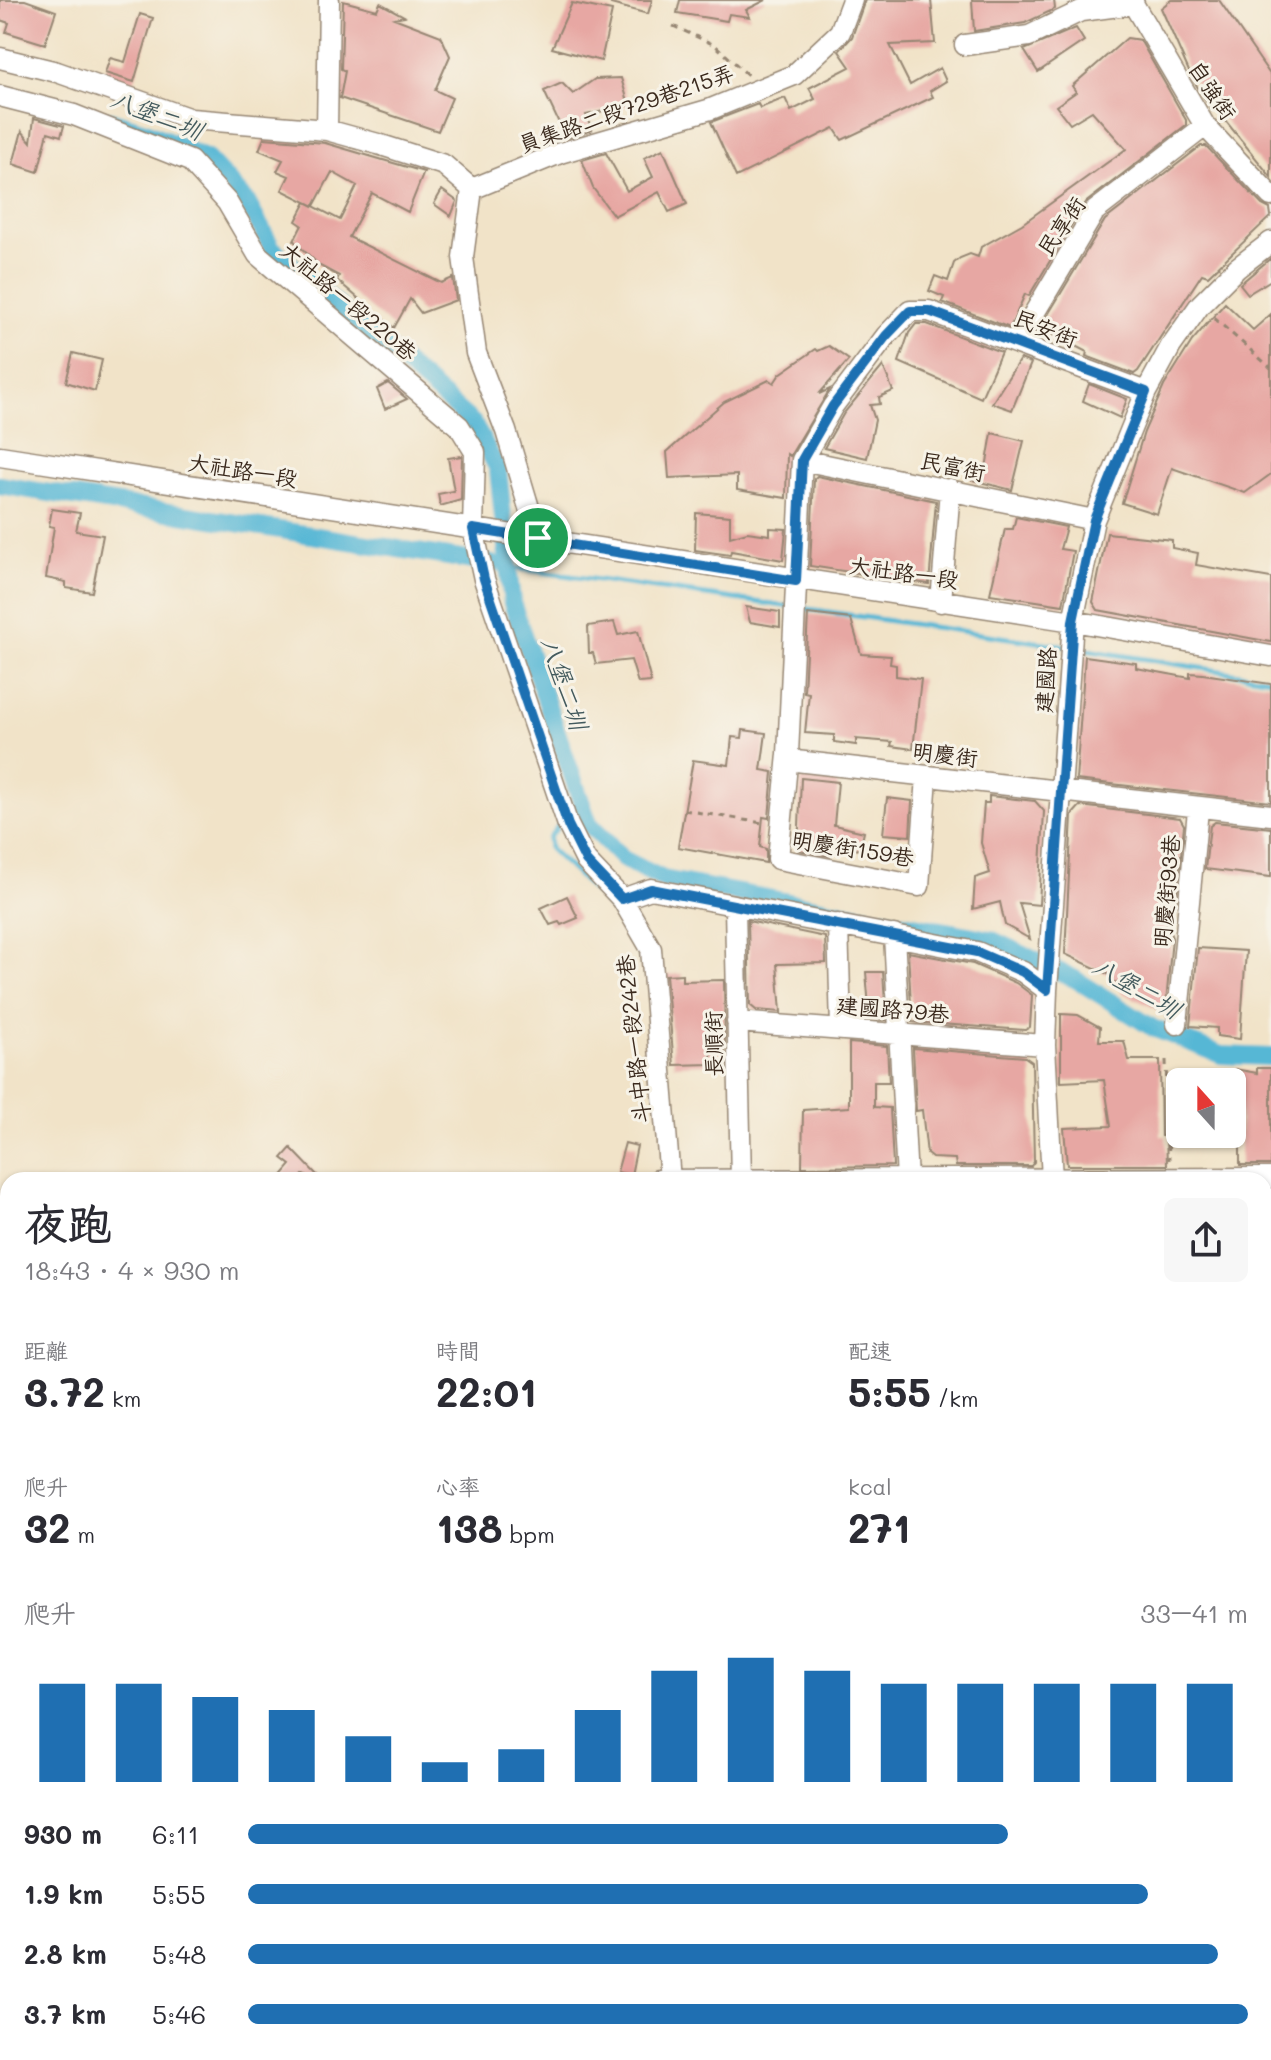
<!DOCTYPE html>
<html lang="zh-TW">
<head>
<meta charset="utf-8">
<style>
  body { margin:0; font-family:Mali,"LXGW WenKai TC",sans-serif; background:#f7f7f7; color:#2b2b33; height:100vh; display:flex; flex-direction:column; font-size:30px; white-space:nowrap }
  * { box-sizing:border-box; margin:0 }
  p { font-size:26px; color:#7c7c81 }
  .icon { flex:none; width:44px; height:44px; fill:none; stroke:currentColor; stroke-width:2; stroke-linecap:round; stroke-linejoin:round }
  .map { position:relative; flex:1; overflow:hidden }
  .panel { position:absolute; left:0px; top:1172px; width:1272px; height:888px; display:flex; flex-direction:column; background:#fff; border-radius:24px 24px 0 0; box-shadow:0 2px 6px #0004 }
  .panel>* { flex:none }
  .needle { width:52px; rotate:339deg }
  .fabs { position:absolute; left:1166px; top:1068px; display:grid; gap:16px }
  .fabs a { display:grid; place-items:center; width:80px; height:80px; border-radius:12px; background:#fff; box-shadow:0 2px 6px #0004; font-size:40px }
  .pin { position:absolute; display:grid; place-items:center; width:68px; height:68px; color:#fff; margin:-34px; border:4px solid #fff; border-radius:50%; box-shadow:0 2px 8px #0007 }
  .round { display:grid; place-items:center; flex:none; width:84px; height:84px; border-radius:12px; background:#f7f7f7 }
  .headline { display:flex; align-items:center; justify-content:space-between; height:136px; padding:0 24px }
  h1 { font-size:44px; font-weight:800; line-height:60px }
  .stats { display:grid; grid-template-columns:repeat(3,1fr); gap:12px; height:136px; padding:8px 24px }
  .stats div { display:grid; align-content:center }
  .stats b { font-size:40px; font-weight:800 }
  .stats small { font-size:22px; font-weight:400 }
  .stats p { font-size:22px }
  .chart { height:224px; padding:16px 24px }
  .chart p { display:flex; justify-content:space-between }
  .chart svg { width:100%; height:144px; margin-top:8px; stroke:#1f6fb2; stroke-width:6 }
  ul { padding:0 24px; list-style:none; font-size:26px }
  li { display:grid; grid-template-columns:128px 96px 1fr; align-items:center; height:60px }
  li i { height:20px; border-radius:10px; background:#1f6fb2 }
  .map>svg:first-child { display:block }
  .green { fill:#93cb7e; stroke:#677a4e; stroke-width:2 }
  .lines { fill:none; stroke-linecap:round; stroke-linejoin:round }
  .stream { stroke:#56b7d5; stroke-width:5 }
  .canal { stroke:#56b7d5; stroke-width:18 }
  .building { fill:#e7a7a3 }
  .minor-casing { stroke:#968673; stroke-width:23 }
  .major-casing { stroke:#968673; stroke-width:29 }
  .path { stroke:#968673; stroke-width:3; stroke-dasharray:6 6; stroke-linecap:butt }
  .minor { stroke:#fff; stroke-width:20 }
  .major { stroke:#febc70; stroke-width:26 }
  .route-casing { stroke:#fff; stroke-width:16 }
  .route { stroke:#1f6fb2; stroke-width:10 }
  .labels { text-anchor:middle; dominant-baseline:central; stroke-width:6; stroke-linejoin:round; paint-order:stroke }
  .street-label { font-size:22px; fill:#3b2a1e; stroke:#f7f3e8 }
  .water-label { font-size:24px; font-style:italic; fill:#445b5e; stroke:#f7f3e8 }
</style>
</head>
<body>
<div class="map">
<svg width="1271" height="2060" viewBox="0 0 1271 2060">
  <rect width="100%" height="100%" fill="#f7f3e8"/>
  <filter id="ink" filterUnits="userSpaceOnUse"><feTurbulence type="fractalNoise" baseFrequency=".0125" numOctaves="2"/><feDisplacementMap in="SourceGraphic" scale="16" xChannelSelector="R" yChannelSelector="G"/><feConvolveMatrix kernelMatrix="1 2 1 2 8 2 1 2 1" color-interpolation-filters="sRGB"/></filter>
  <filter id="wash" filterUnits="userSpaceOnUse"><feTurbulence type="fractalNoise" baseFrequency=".006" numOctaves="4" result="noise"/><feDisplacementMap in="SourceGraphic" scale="32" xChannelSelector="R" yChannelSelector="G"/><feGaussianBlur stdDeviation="1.8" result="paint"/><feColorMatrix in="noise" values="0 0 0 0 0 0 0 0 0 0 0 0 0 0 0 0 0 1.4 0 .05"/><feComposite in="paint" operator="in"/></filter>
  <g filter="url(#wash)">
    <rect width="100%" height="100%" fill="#f1e3c8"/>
    <path class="green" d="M927,2052H1121L1123,2060H930Z"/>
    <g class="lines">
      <path class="stream" d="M506,567L791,607
        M801,608L1065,646
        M1074,648L1271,679
        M570,811L580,799
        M562,821L549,838L550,849C585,883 628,917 644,964"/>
      <path class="canal" d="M110,120L145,131L207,159L247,202L272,248L473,423L498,469L512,603L589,824L623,859L663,879L990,939L1075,979L1153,1028L1221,1055L1271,1057
        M0,485L492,564"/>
    </g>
    <g id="blocks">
      <path class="building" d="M0,0H25L56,11L45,44L6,32L9,23L0,20Z
        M612,0H652L648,14L611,4Z
        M680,0H766L746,10L750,17L729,14L727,21L677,13Z
        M865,0H931L935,43L890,45L910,85L940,68L946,81L930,91L933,97L842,140L834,128L736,177L711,122L758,104L760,108L785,98L791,111L815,99L809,88L850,67L839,51L852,37Z
        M972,0H1054L1055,9L1025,23L974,31Z
        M1171,0H1219L1271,76V177L1216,109L1212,111L1191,76L1161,8Z
        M343,1L377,10L380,3L404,16L394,18L441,36L450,56L435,90L452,98L438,131L340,98L345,71L341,69Z
        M572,3L612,11L601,61L552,48Z
        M140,14L153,18L134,82L105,73L110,58L125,62Z
        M1076,28L1084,41L1038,72L1024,50Z
        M1127,38L1140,40L1186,120V125L1084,204L1029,296L1025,294L1010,328L942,302L944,297L929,291L935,276L948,281L954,263L960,258L970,254L978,257L981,247L1022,224L1126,149L1092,111L1070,124L1056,106L1076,92L1072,86Z
        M621,78L629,105L586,115L592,130L566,138L544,91L562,83L573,94L595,79Z
        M34,118L64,126L61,136L48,132L38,172L13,164L22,131L31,142Z
        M264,138L325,143L424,172L408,212L372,193L349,237L441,283L453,278L456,300L421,313L410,299L394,328L373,311L337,280L339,276L320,266L294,241L302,225L296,221L306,202L340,220L357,186L332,172L314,206L282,190L289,176L277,171L283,160L259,150Z
        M1201,146H1206L1262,205L1270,209L1271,216L1208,276L1202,274L1138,371L1134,374L1086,356L1087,352L1040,328L1105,220Z
        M663,149L687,204L669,212L659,192L614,216L593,188L582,160L606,153L627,191L653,177L644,158Z
        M442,190L457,201L451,216L434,204Z
        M1271,258V280L1248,294L1240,284Z
        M1225,303L1253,330L1271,314V474L1245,493L1172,468L1157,514L1122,503L1144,432L1164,386L1192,341Z
        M916,324H927L1001,352L981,398L899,362L909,333Z
        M829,346L849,360L819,394L830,389L790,456L787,454L786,498L737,490V475L669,478L667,452L724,402L769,380L774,383L780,374L816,349L818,351Z
        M73,353L102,360L95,391L66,382Z
        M1020,359L1031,363L1012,410L992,403Z
        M883,366L893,391L879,397L880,404L870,405L875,420L867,458L824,448L844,413Z
        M388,383L407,399L385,409L377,389Z
        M1089,384L1127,399L1120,418L1083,401Z
        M992,433L1024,441L1012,490L972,480L974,466L986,468Z
        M462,456L461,500L440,506L438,494L454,491L448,458Z
        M817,476L936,501L929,584L810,566L814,479Z
        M52,509L80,513L76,531L103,535L92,592L66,588V582L46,578L54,527L49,526Z
        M696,513L730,516V537L747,532L770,535V528L786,529L783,560L731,551L730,555L695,550Z
        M1016,517L1066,527L1060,549L1073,551L1063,605L990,594L1005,529H1013Z
        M1107,533L1172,540V548L1198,553L1196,565L1271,578V642L1098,610L1093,602Z
        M746,607L780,612V627L750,622Z
        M808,614L851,619L861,654L891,656L890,664L896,665V676L921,679L913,749L891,746L892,742L856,739V745L834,742V735L805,733L809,693L804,692Z
        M614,622L618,635L638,631L651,682L638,683L631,660L596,664L593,653H589L588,626Z
        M1085,656L1136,663V668L1190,678V673L1203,674L1271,684V802L1076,780Z
        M743,730L766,733L761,770L773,772L769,818L763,817L760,847L766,849V863L678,847L693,760L729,765L732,737L742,738Z
        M801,778L838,782L834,825L864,832L860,850L832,844L830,856L798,850Z
        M989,796L1035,801L1044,811L1039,905L1019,903L1030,939L1005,925L1000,902L973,909L975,878L990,873L981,843L984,803H989Z
        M887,798L912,801L910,836L883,834Z
        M1080,806L1180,818L1184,825L1176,904L1166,921L1172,938L1165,1013L1121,992L1122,983L1110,982V975L1065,954L1072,815Z
        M1215,822L1271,828V877L1205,869L1210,826Z
        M567,896L578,918L561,925L559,922L550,925L541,908Z
        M748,921L825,937L826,963L777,964L781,1012L756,1010L750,1005Z
        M1198,948L1246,951L1240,1039L1217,1036V1028L1190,1026Z
        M908,952L973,964L1016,983L1032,995L1030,1027L1025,1030L912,1022Z
        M866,972H883L886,1020L870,1019Z
        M682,974V981L724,980L725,1053H711V1064L674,1065L666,975Z
        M1061,1014L1078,1015L1100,1027L1099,1041H1124L1129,1060H1160L1161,1136H1166L1167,1165H1067L1064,1128L1111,1126L1104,1080L1061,1082Z
        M849,1043L887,1046L889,1082H874V1107L890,1108L893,1166L802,1167L803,1110L849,1107Z
        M913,1048L1025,1057L1032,1062L1034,1162L1031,1166H956L955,1159L932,1158L927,1154L922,1110L916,1111Z
        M1257,1068H1271V1165H1240V1087L1232,1086V1073L1235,1069L1257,1073Z
        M625,1143L637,1146L631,1175L617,1172Z
        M291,1148L319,1177L316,1180L303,1175L299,1180H278L291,1165L282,1158Z"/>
    </g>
  </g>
  <g filter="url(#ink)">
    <use href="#blocks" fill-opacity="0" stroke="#968673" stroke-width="2"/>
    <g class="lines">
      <g class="minor-casing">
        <path id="minor" d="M1131,0L1205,126L1271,196
          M965,45L1029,36L1081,11L1134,4
          M0,58L57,72L191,119L327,130L378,144L444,165L472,189L463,257L476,353L506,431L538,538
          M0,96L74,115L190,161L227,202L258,255L459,426L475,452L473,529L484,579L568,825L586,861L622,899L651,889L977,952L1023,972L1047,990
          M327,130L329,0
          M472,189L560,153L711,109L794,75L840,32L852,0
          M1017,342L1095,211L1205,126
          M1146,392L929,311H910L886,336L833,406L802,460L788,754L796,761L1271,815
          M0,456L1073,621L1271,656
          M802,460L1094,520
          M941,602L950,489
          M788,754L778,859L919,886L927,777
          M622,899L651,949L670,1180
          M735,907L741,1180
          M838,924L841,1028
          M894,935L907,1180
          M737,1022L1045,1045
          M1177,1024L1198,810
          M658,1180L1271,1178
          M1052,1180L1045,1045L1047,990L1073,621L1094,520L1146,392L1171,346L1200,305L1237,268L1271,242
          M1264,1326H1271
          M1264,1475H1271
          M1264,1729L1271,1728
          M0,1761L8,1755
          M1264,1830L1271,1829
          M1264,1945L1271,1944
          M436,2052L437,2060
          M859,2052L862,2060
          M1204,2052L1206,2060"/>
      </g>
      <g class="major-casing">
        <path id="major" d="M1264,1615H1271
          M0,1633H8
          M1264,1637H1271
          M0,1660H8"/>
      </g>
      <path class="path" d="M673,26L715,45L749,76
        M1214,318L1271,368
        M684,810L762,823
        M1166,1060L1169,1160
        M254,2055L258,2060
        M335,2060L354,2052"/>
      <use href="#minor" class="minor"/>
      <use href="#major" class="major"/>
    </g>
  </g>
  <g class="lines" filter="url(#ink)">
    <g class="route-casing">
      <path id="route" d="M910,311H929L1146,392L1094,520L1073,621L1047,990L1023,972L977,952L651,889L622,899L586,861L568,825L484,579L473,529L796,581L802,460L833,406L886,336Z"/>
    </g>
    <use href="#route" class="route"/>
  </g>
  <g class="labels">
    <g class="street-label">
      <text transform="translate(1213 90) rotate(56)">自強街</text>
      <text transform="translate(626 108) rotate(-19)">員集路二段729巷215弄</text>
      <text transform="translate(1061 226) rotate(-56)">民享街</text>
      <text transform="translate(349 301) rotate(40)">大社路一段220巷</text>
      <text transform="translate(1046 328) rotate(21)">民安街</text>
      <text transform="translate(953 466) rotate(12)">民富街</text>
      <text transform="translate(243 470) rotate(9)">大社路一段</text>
      <text transform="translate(904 572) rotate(8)">大社路一段</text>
      <text transform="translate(1045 680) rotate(-86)">建國路</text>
      <text transform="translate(945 754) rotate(7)">明慶街</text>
      <text transform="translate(853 848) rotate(9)">明慶街159巷</text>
      <text transform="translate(1166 891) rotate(-85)">明慶街93巷</text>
      <text transform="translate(893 1009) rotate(5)">建國路79巷</text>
      <text transform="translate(633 1039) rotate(-96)">斗中路一段242巷</text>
      <text transform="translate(713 1044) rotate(-91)">長順街</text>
    </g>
    <g class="water-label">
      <text transform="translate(157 114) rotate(21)">八堡二圳</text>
      <text transform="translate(565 683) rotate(71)">八堡二圳</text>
      <text transform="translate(1137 987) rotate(30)">八堡二圳</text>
    </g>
  </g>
</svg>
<div class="fabs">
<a><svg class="needle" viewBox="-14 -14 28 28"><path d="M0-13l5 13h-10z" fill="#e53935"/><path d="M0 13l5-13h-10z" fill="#7c7c81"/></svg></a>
</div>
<div class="pin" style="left:538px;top:538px;background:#1e9e55"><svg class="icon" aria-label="arrive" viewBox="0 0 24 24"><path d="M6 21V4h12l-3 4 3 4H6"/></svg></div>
<section class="panel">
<div class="headline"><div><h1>夜跑</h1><p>18:43 · 4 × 930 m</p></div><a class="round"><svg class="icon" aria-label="share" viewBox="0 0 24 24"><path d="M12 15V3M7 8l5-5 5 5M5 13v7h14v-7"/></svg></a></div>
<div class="stats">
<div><p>距離</p><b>3.72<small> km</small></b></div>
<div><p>時間</p><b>22:01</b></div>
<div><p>配速</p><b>5:55<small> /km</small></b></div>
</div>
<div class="stats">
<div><p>爬升</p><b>32<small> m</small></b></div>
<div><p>心率</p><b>138<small> bpm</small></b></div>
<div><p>kcal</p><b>271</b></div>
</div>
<div class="chart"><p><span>爬升</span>33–41 m</p>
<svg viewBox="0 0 160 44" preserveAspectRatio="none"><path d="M5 44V14M15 44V14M25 44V18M35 44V22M45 44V30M55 44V38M65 44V34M75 44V22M85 44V10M95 44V6M105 44V10M115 44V14M125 44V14M135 44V14M145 44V14M155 44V14"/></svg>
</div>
<ul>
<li><b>930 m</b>6:11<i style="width:76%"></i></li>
<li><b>1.9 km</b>5:55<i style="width:90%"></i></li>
<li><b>2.8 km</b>5:48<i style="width:97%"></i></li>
<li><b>3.7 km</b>5:46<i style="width:100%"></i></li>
</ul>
</section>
</div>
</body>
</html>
